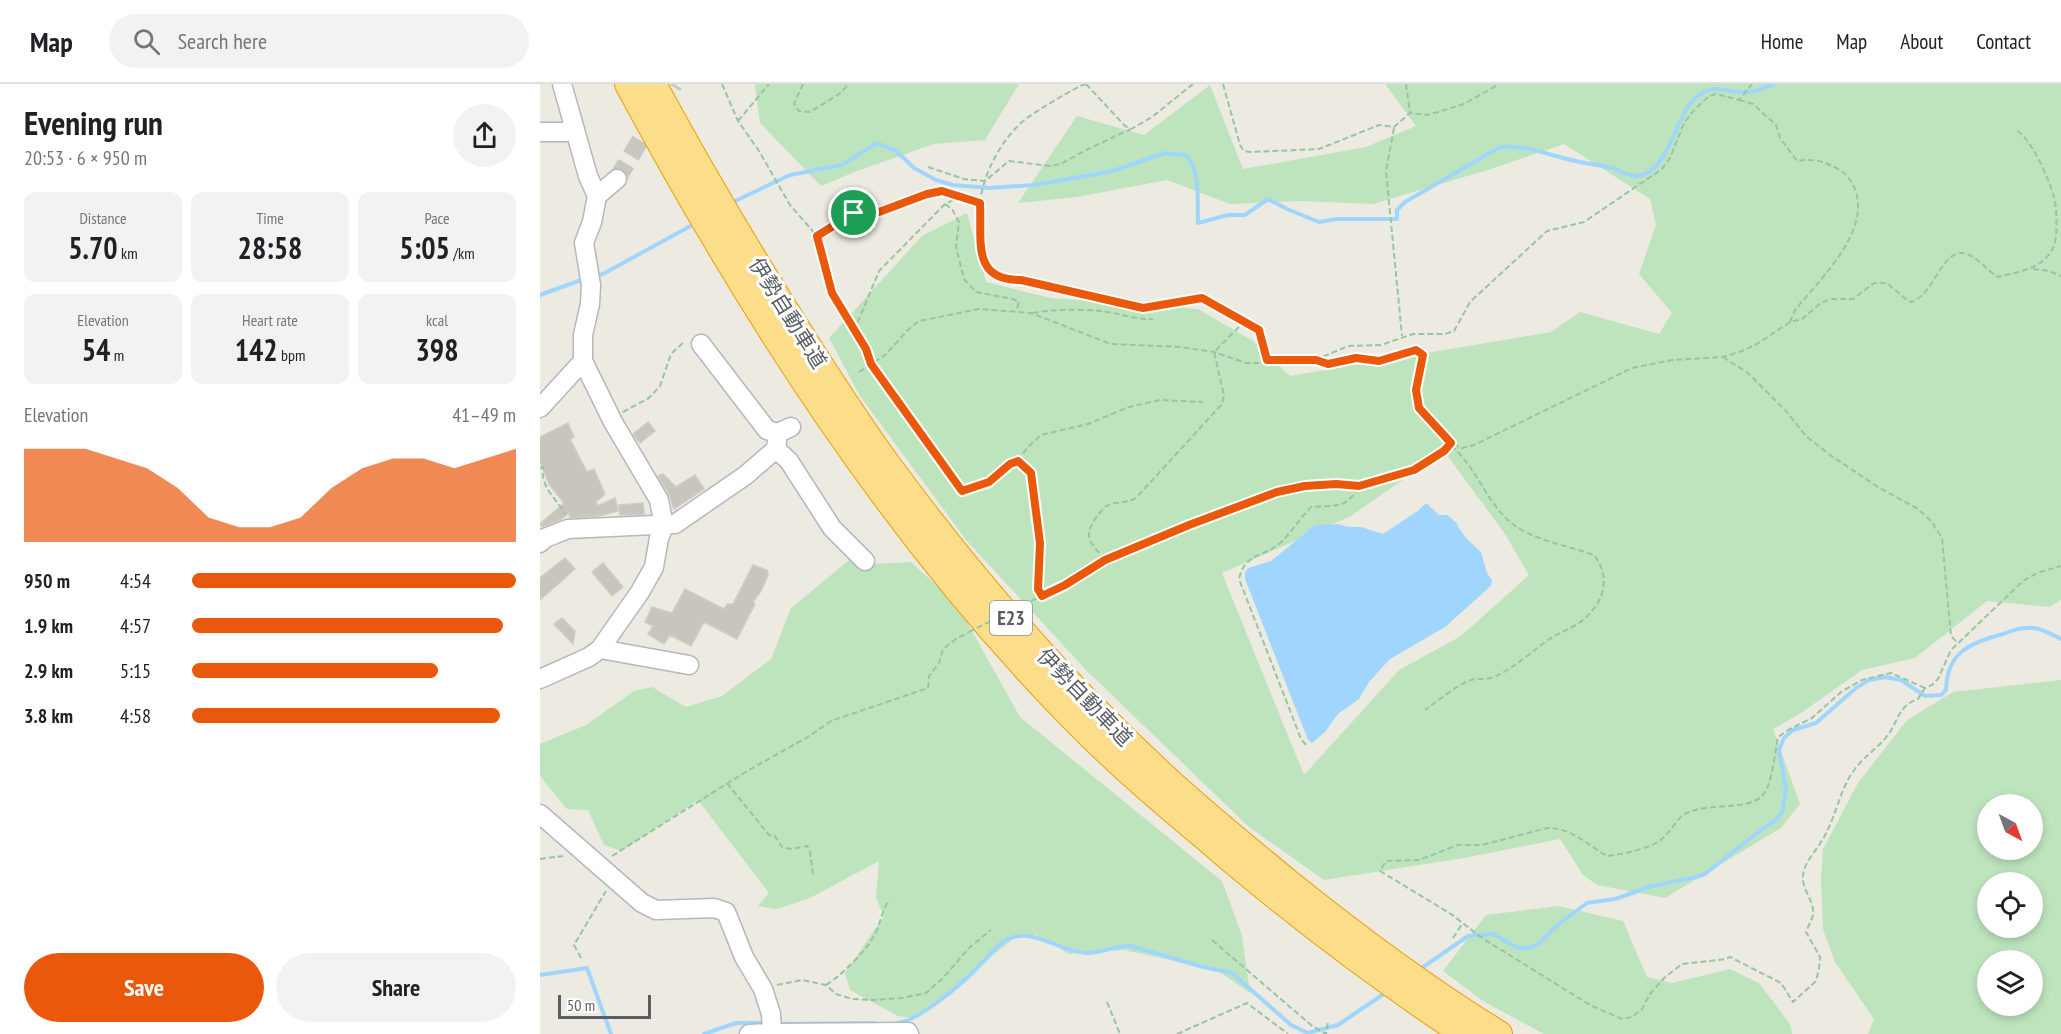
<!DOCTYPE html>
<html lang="en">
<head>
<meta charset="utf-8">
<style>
  body { margin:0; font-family:"PT Sans Narrow","Noto Sans JP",sans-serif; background:#f2f2f2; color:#202124; height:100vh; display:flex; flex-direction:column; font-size:22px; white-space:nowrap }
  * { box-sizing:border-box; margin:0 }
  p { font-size:20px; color:#757577 }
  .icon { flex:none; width:33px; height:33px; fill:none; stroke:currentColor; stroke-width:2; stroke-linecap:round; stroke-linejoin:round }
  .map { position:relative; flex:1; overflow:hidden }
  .side { display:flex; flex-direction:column; background:#fff; width:540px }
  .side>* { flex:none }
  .needle { width:39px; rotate:139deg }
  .tools { position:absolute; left:1437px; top:710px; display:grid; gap:12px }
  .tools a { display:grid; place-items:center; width:66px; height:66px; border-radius:50%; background:#fff; box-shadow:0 3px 9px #0003; font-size:30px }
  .scale { position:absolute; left:18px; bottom:15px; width:93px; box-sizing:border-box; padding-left:6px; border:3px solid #5a5e62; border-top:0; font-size:16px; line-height:21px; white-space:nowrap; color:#5a5e62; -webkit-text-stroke:4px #fff; paint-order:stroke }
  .pin { position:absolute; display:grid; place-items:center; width:51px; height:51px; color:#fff; margin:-26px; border:3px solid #fff; border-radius:50%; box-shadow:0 2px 6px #0007 }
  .round { display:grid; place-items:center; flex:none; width:63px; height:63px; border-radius:32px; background:#f2f2f2 }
  .overview { display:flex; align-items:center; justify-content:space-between; height:102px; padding:0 24px }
  h1 { font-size:33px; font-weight:800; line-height:45px }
  .stats { display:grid; grid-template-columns:repeat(3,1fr); gap:9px; height:102px; padding:6px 24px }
  .stats div { display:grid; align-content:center; border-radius:12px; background:#f2f2f2; text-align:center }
  .stats b { font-size:30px; font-weight:800 }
  .stats small { font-size:16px; font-weight:400 }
  .stats p { font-size:16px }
  .chart { height:168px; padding:12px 24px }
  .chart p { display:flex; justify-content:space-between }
  .chart svg { width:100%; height:108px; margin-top:6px; fill:#ea580c; opacity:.7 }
  .primary-button { display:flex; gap:12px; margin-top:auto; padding:12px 24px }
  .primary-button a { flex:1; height:69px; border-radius:36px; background:#ea580c; color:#fff; font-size:24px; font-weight:800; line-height:69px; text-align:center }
  .primary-button a+a { background:#f2f2f2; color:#202124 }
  ul { padding:0 24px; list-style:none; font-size:20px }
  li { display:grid; grid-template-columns:96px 72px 1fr; align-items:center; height:45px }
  li i { height:15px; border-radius:8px; background:#ea580c }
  header { display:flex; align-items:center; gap:36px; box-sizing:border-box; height:84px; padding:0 30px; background:#fff; border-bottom:2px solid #e0e0e0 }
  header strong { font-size:28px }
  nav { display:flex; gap:33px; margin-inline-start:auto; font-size:21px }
  .search { width:420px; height:54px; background:#f2f2f2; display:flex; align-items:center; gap:15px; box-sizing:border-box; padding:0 21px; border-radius:33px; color:#757577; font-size:22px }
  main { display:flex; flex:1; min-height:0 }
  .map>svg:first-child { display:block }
  .green { fill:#bee4be; fill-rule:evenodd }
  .water { fill:#a0d6fe }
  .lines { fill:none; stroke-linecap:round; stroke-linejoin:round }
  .stream { stroke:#a0d6fe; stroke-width:4 }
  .building { fill:#c8c5bf; stroke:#d1ccc0; stroke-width:1.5 }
  .minor-tunnel { stroke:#c8c7c1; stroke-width:18; stroke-dasharray:18 9; stroke-linecap:butt }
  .minor-casing { stroke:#b4b7bc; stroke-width:21 }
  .highway-casing { stroke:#eba003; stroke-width:28 }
  .path { stroke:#97c5a3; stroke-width:2; stroke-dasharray:6 3; stroke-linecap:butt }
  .minor { stroke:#fff; stroke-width:18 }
  .highway { stroke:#fbdd8a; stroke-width:26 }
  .path-bridge { stroke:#97c5a3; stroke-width:2; stroke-dasharray:6 3; stroke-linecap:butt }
  .route-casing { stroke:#fff; stroke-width:12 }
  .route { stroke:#ea580c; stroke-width:8 }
  .labels { text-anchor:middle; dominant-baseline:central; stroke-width:6; stroke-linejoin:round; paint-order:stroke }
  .shield { fill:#fff; stroke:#8c8e91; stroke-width:1.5 }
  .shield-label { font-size:20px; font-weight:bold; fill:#5a5e62 }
  .street-label { font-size:21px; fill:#5a5e62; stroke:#fff }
</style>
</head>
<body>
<header>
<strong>Map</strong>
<div class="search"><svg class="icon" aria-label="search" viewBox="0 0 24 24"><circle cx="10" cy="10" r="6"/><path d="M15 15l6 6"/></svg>Search here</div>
<nav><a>Home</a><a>Map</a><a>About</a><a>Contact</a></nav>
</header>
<main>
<section class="side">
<div class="overview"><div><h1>Evening run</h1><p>20:53 · 6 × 950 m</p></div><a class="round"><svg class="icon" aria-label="share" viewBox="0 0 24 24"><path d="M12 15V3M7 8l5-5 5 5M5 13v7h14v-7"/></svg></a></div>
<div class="stats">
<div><p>Distance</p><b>5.70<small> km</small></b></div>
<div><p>Time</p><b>28:58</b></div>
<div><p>Pace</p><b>5:05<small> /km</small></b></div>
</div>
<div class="stats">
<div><p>Elevation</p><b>54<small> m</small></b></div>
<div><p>Heart rate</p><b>142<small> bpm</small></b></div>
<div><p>kcal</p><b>398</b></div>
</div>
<div class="chart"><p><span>Elevation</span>41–49 m</p>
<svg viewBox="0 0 160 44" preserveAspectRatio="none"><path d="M0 44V6L10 6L20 6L30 10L40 14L50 22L60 34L70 38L80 38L90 34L100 22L110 14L120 10L130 10L140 14L150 10L160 6V44z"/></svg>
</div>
<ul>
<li><b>950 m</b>4:54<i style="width:100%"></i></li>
<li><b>1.9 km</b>4:57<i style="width:96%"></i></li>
<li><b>2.9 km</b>5:15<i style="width:76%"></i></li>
<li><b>3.8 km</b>4:58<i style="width:95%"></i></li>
</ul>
<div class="primary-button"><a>Save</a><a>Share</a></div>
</section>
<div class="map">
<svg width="1521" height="950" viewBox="0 0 1521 950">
  <rect width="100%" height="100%" fill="#edeae1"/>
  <path class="green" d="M215,0H479L445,56L394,60L317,87L281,102L220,39Z
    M845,0H1521V516L1509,523L1447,517L1375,574L1322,586L1261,629L1233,645L1260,720L1241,744L1125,814L1057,801L1043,791L1020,755L924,774L784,796L709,743L546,586L427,457L320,312L289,254L382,152L427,129L446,198L511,214L658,225L713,257L750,292L1011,248L1040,228L1119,250L1132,229L1099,190L1116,141L1110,115L1024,60L951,85L833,120L759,117L690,120L627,96L537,113L478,119L537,32L604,51L670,1L703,85L826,63L876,42ZM904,367L965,450L989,491L921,552L859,586L764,691L682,489L811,432Z
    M313,473L332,480L371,478L398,503L423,531L480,633L682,797L702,852L710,909L677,886L584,866L529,870L497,851H478L377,934L358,932L310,906L305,889L344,832L336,814L339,777L270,814L236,825L218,822L229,809L158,716L81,767L64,761L48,726L27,725L0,692V660L46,641L94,607L112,603L146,623L182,612L231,575L251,524Z
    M1521,596V950H1328L1334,935L1295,878L1283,845L1281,795L1283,765L1318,699L1367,636L1413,608ZM1448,720H1492V765H1448ZM1448,798H1492V843H1448ZM1448,876H1492V921H1448Z
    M1019,822L1083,837L1107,893L1132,899L1190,885L1219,899L1250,940L1252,950H1004L943,917L903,887L946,831Z"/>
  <path class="water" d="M886,419L899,431H907L917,439L918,443L928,456L941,468L947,489L952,496L951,502L905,543L850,575L829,598L819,615L798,630L785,648L772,659L768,656L705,495V489L708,484L731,477L775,441L798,440L808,443H821L843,450L879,426Z"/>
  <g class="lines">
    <path class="stream" d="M191,119L250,91L302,81L337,59L356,67L374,84L396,96L413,101L449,104L494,101L573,87L625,69L646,71C661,87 657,118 658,139L688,131H705L728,115L747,125L779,138L797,135H857V126L865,118L960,63C986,61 1006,70 1031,76C1044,79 1058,81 1072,84C1080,86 1088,93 1098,92C1130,87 1134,33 1156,13C1174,0 1181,6 1198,8C1210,10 1223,4 1234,0
      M54,192L63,190L156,139
      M0,211L44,195
      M879,886L928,852L953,850L978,864H990L999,859L1020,839L1047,819L1075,815L1109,803L1156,793L1165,790L1218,748L1236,736L1242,728L1246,706L1239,666L1244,654L1253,646L1276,639L1316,604L1329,596L1345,593L1361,596L1385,612L1401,611L1406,606C1407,570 1427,560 1459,551C1467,549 1477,544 1486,544C1497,542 1511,550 1521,555
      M0,891L47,884L71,950
      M239,940L334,939
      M356,940C381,935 421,901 439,882C449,873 457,859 470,854C495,845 520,867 545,869C561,870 575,861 591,862L663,883L692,889L751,941L768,949L798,941L848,907
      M164,950L196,939H226"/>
  </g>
  <path class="building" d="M108,338L115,347L100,359L93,350Z
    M28,339L34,353L30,355L47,388L54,385L65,410L56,418L58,422L75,414L78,427L59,432L30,434L29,429L20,436L2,443L0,440L24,419L9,400L0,377V353Z
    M123,390L136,403L155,391L164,405L134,425L129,410L118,392Z
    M103,419L104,430L80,431L79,421Z
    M25,474L35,485L0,516V494Z
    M63,479L83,503L72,512L52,488Z
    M213,481L227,486L228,491L221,507L213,518L215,520L197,555L164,538L151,562L130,551L124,560L108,550L113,542L105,538L112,523L132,529L145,505L184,525L187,520H193Z
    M22,534L35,547L33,560L14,540Z"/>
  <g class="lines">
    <path class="minor-tunnel" d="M77,95L134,0"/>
    <g class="minor-casing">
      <path id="minor" d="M0,48H26L35,45
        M57,112L77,95
        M161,260L227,346L238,349
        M0,324L43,277
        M236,365L249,377L292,444L325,477
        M0,459L5,454L28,445L135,440L206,391L236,365L238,349L251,343
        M60,565L149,581
        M0,595L49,573L60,565L100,508L114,483L119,454L124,442L119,416L73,338L43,277V251L50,220L51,201L44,159L52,138L57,112L48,92L22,0
        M0,730L102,819L116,826L174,824L186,828L204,873L223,905L231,930L232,949L368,948L369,950
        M209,950L232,949"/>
    </g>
    <g class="highway-casing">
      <path id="highway" d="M88,0C210,227 353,451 534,635C571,673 612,709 653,743C739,818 829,887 924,950
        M113,0C161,89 213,176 268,262C297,307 326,353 359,396C437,501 525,601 621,690C662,728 706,764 749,799C816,853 886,905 959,950"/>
    </g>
    <path class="path" d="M182,0L198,37L219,67L250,121L277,152L292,209L326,265L331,280L422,407L449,397L470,380L478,377L491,389L500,460L498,505L502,512
      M263,0L254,20L259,27L270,28L299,10L309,0
      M546,0L585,42L591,45L612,33L653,0
      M683,0L700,61L704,67L710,68L779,65L839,41L854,43L870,29L887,31L898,28L924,20L959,0
      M866,0L870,29
      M1199,16L1213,20L1236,41L1240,54L1257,77C1275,74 1285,78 1300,86C1308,91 1313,99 1316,108C1329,150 1279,196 1255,226L1250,238
      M198,37L229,0
      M854,44L846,87L862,252
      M388,83L424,95L445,97L469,77L510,82L521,80L546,66L591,45
      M440,119C443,89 463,52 487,34C504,22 522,12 540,2L546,0
      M405,120L412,125L419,138L416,163L424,195L436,208L473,215L479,218L476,227
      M277,152L314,129L339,128L387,110L402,107L440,119C442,155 431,197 481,196L603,224L662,214L719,246L727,276
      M1493,185L1509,187L1521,192
      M493,229C514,225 540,225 561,227C579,229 595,236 613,235
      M310,242L317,240L339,187L405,120L419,113
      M1183,273L1208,289L1246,327L1266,352L1290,371L1338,403L1378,425L1391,437L1402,454L1411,552L1418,559
      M775,276L808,262L841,261L873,250H905L914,247L930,218L1007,147L1044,138L1122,85L1130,74L1144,39L1154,26L1169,12L1176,10L1199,16L1212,0
      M319,288L345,271L368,246L379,237L439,225L491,229L571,260L641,263L674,268L706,279H718L727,276H775L788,280L816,274L839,277L876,265L883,271C882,289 871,307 880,325C889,343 910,358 923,374C940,394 949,419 969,437C988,455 1029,462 1054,471C1074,496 1061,525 1036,541C1025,547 1014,551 1004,559C988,571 972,585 954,593C947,596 938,594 931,596C915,602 899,616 885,626
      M83,328L109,314L120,302L131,270L145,257
      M913,360L922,364L934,361L1092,284L1132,276L1183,273L1202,267L1217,260L1250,238L1262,235L1281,219L1291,215H1313L1334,199H1347L1368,217L1371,218C1394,211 1401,167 1423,169C1435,170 1447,187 1458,193C1479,187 1502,186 1513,164C1518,155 1517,124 1514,113C1509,95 1492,55 1475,45
      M478,377L487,364L501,351L548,340L589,323L620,316L663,318
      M0,384L3,383C0,403 16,414 25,430
      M565,476C552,459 542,455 555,435C558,431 563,424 568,421C577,417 586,420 596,414L682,320L684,312L674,268L704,238
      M483,521L525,501L565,476L649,441L737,408L765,402L796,400L819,402L874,386L904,367L911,359
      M1385,604L1351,589L1322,596L1301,608L1272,634L1250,645L1238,653C1235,668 1232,701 1223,711C1208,727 1170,719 1149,728C1138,732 1132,746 1123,754C1111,765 1083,770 1067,772C1048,761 1030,743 1007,744L942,761H918L879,776L846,777L840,787L911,830L942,854L1050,921L1082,935L1092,933L1102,925L1110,910L1124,894L1142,880L1186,875L1190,873L1241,899L1253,918L1276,897L1279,885L1280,873L1266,848C1268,842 1272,836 1273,831C1275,817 1261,805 1263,791C1265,776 1279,764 1285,751C1297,730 1300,704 1315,685C1325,671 1341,662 1350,648C1358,635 1361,620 1378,615L1385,604L1392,601L1398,595L1411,566L1483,497L1497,489L1521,482
      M766,661L761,655L699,495C705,468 724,474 740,459C752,448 760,434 771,423C795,421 806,426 819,402
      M187,699L229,751L235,752L242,763L251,765L267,762L270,768L273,790
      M72,772L207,687L266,654L291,637L388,604L389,592L399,579L403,565L416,555L429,548
      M0,775L23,772
      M913,854L922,840
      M672,856L771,941L786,950L788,938
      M41,874L34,861L66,807
      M237,901L262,896L286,901L296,910L312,915L333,916L362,914L386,909L402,895L430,863L451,846
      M286,901C303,890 329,865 337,846C341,835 343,826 349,816
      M567,918L580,950
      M637,950L707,919L748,950"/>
    <use href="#minor" class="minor"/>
    <use href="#highway" class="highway"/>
    <path class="path-bridge" d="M429,548L481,522"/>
  </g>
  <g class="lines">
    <g class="route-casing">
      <path id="route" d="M402,107L440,119C442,156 431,197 481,196L603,224L662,214L719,246L727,276H776L788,280L816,274L839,277L876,266L883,271L876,306L879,324L911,359L904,367L874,386L819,402L796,400L765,402L737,408L649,441L565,476L525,501L502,512L498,505L500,459L491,389L478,377L470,380L449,398L422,407L331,280L326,265L292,209L277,152L314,129L339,128L387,110Z"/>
    </g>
    <use href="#route" class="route"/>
  </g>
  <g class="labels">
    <rect class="shield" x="450" y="517" width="42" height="34" rx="4.5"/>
    <g class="shield-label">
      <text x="471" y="534">E23</text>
    </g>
    <g class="street-label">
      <text transform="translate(248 229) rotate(58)">伊勢自動車道</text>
      <text transform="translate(545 613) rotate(46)">伊勢自動車道</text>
    </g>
  </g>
</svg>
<div class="tools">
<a><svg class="needle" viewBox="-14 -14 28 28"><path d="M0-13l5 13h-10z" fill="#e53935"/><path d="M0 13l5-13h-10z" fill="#757577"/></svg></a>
<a><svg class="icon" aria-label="locate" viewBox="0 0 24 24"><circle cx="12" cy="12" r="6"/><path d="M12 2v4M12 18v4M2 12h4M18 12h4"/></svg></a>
<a><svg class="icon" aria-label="layers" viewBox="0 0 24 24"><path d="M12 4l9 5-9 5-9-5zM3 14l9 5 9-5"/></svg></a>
</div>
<div class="scale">50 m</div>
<div class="pin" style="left:314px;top:129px;background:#1e9e55"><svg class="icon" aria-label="arrive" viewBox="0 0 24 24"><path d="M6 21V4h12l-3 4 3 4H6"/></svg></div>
</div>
</main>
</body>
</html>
